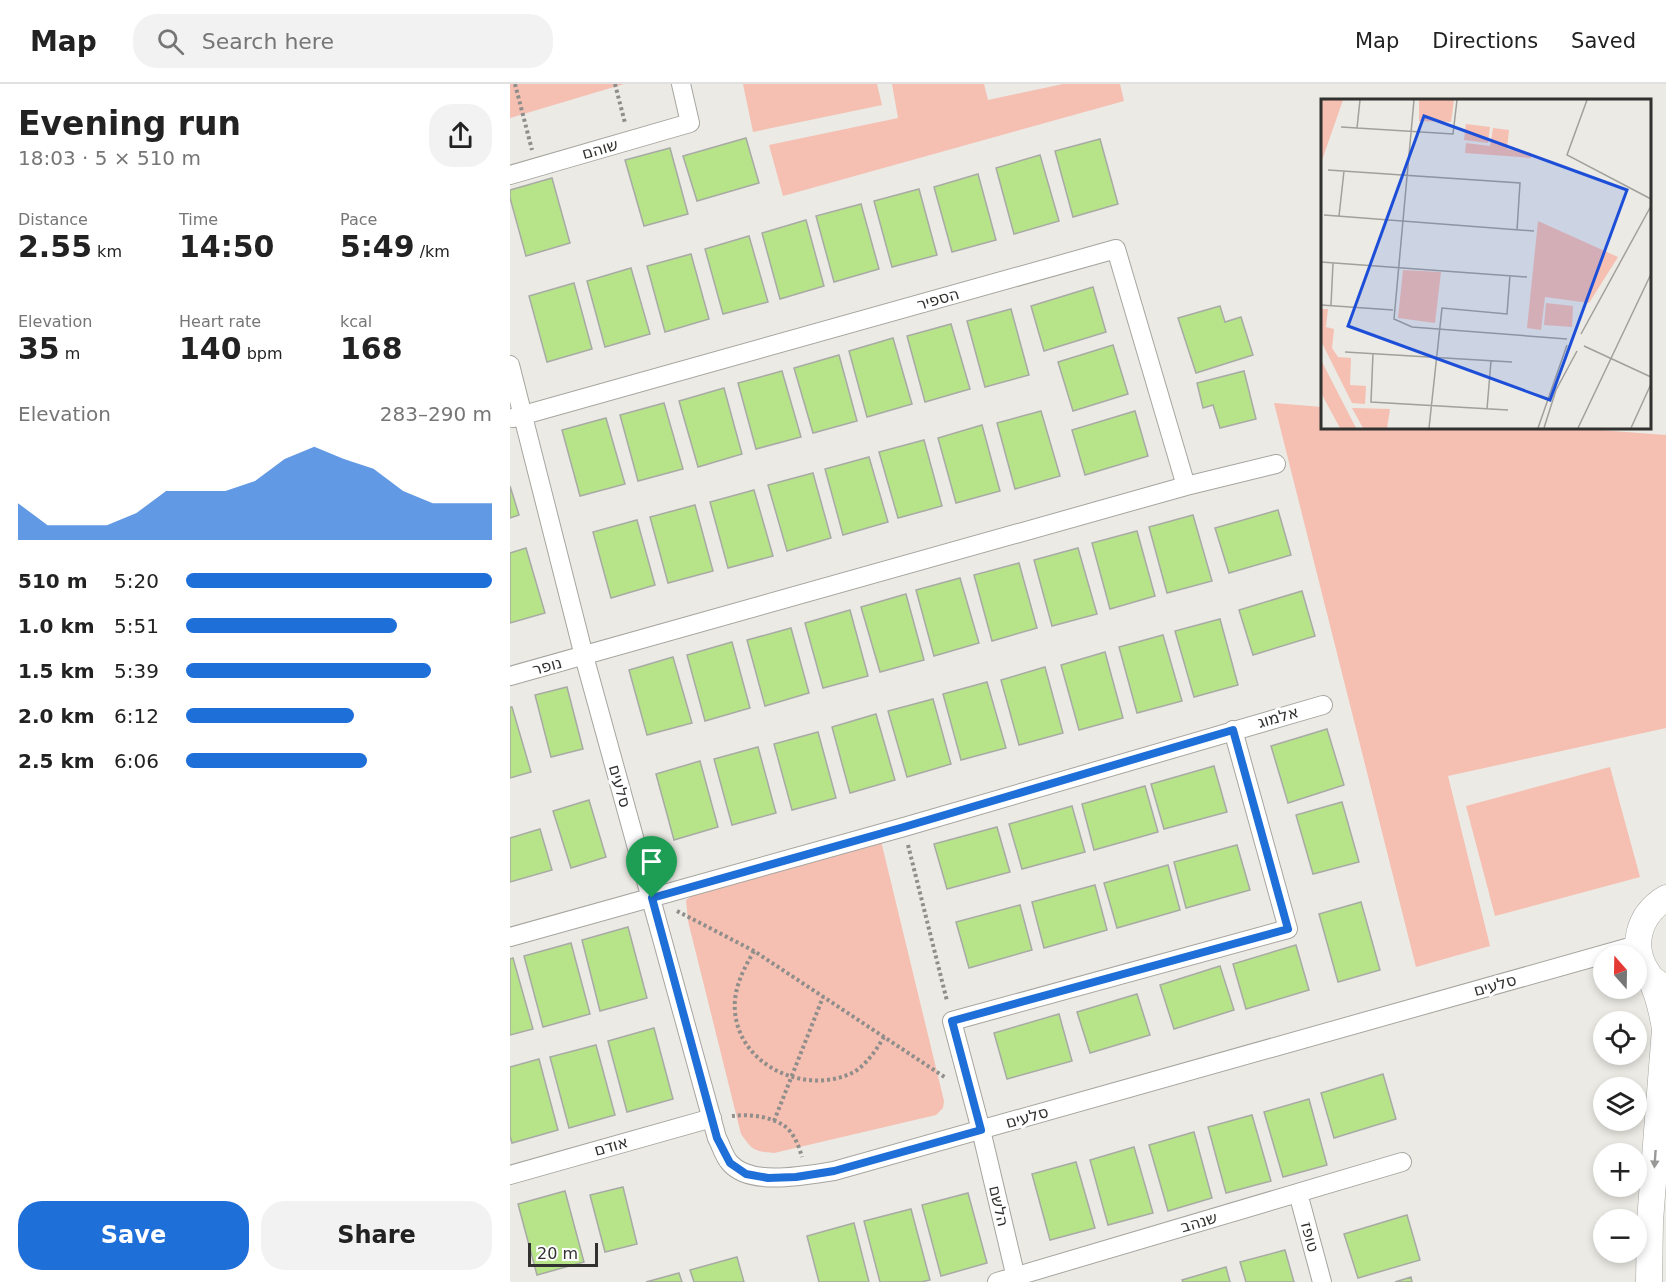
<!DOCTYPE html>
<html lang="en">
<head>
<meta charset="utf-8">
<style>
  body { margin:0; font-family:"DejaVu Sans",Heebo,sans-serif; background:#f2f2f2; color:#222; height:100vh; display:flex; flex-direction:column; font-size:22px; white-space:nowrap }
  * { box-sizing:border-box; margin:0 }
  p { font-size:20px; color:#767676 }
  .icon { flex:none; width:33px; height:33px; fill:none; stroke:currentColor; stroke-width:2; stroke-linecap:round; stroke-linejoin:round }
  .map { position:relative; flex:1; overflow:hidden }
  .details { display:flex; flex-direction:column; background:#fff; width:510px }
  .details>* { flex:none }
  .needle { width:39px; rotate:340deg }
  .controls { position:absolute; left:1083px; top:861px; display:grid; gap:12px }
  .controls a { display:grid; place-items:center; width:54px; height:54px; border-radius:50%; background:#fff; box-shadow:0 3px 9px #0003; font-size:30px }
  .scale { position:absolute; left:18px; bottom:15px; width:70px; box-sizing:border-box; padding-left:6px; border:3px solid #31312f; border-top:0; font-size:16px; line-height:21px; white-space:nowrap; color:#31312f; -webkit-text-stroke:4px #fff; paint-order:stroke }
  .pin { position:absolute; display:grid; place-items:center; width:51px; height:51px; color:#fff; margin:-62px -26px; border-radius:50% 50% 50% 0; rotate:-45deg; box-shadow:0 0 6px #0007 }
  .pin .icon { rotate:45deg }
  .round { display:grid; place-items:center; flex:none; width:63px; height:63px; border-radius:24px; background:#f2f2f2 }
  .overview { display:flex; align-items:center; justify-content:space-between; height:102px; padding:0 18px }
  h1 { font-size:33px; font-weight:800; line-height:45px }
  .stats { display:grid; grid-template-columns:repeat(3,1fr); gap:9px; height:102px; padding:6px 18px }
  .stats div { display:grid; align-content:center }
  .stats b { font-size:30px; font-weight:800 }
  .stats small { font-size:16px; font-weight:400 }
  .stats p { font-size:16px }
  .chart { height:168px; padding:12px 18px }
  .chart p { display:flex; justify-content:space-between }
  .chart svg { width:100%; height:108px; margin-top:6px; fill:#1f6fd9; opacity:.7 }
  .primary-button { display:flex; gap:12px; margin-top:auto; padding:12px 18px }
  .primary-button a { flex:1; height:69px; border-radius:24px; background:#1f6fd9; color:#fff; font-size:24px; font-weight:800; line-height:69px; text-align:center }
  .primary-button a+a { background:#f2f2f2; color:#222 }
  ul { padding:0 18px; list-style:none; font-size:20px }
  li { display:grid; grid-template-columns:96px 72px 1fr; align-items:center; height:45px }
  li i { height:15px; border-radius:8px; background:#1f6fd9 }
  header { display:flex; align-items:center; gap:36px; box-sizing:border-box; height:84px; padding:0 30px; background:#fff; border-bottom:2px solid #e0e0e0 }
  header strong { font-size:28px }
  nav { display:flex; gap:33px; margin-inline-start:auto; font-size:21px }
  .search { width:420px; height:54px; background:#f2f2f2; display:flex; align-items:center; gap:15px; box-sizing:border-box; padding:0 21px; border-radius:24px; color:#767676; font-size:22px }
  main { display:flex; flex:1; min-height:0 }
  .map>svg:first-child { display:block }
  .green { fill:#f5bfb2 }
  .building { fill:#b7e389; stroke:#a8aaa5; stroke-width:1.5 }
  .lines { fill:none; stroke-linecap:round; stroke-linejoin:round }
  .street-casing { stroke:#a6a59f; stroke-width:20 }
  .secondary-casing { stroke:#a6a59f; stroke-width:27 }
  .path { stroke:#8f8e8a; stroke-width:4; stroke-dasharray:3 3; stroke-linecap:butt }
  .street { stroke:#fff; stroke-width:18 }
  .secondary { stroke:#fff; stroke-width:26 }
  .oneway { fill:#989897 }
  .route-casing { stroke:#fff; stroke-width:12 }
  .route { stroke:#1f6fd9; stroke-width:8 }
  .labels { text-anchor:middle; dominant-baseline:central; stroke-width:6; stroke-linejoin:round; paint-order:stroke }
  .street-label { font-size:16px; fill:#31312f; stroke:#fff }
  .inset-road { fill:none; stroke:#a1a09c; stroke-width:1.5 }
  .view { fill:#1d4ed8; fill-opacity:0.15; stroke:#1d4ed8; stroke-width:3 }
  .inset-edge { fill:none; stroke:#31312f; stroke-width:3 }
</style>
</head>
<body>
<header>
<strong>Map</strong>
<div class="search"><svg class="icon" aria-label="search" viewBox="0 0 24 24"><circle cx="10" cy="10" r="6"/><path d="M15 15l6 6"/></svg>Search here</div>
<nav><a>Map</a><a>Directions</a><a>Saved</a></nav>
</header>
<main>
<section class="details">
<div class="overview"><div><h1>Evening run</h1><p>18:03 · 5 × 510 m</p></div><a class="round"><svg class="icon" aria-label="share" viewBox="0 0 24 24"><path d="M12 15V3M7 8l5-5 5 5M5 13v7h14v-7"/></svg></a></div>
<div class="stats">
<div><p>Distance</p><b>2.55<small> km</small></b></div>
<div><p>Time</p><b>14:50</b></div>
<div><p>Pace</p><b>5:49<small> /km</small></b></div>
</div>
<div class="stats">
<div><p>Elevation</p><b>35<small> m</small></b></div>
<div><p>Heart rate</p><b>140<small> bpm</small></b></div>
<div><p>kcal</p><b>168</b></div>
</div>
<div class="chart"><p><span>Elevation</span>283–290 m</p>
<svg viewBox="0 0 160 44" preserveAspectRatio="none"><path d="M0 44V29L10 38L20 38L30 38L40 33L50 24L60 24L70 24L80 20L90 11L100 6L110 11L120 15L130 24L140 29L150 29L160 29V44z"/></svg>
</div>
<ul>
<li><b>510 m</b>5:20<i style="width:100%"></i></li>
<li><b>1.0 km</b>5:51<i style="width:69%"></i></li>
<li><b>1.5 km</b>5:39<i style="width:80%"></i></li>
<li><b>2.0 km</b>6:12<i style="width:55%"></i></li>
<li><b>2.5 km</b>6:06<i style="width:59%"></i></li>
</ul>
<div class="primary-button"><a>Save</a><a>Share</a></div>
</section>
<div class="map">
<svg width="1156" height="1198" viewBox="0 0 1156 1198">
  <rect width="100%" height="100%" fill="#ebeae4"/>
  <path class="green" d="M0,0H114L0,34Z
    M233,0H367L372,21L243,48Z
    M382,0H474L478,16L553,0H610L614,17L273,112L259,61L388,34Z
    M764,319L812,323L813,344H1063L1156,351V644L938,692L980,862L906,883Z
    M1100,683L1130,793L985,832L956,722Z
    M371,757L434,1017L433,1024L426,1031L264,1069C244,1067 243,1067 231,1050L178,837L176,816L185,810Z"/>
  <path class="building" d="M236,54L249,99L187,117L173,72Z
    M590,55L608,120L563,133L545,67Z
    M160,64L178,130L134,142L115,76Z
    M530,71L549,137L504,150L486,84Z
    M468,90L486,156L442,168L424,103Z
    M42,94L60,159L16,172L0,114V106Z
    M409,105L427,171L382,183L364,117Z
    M351,120L369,185L324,198L306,132Z
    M296,136L314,202L270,215L252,149Z
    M239,152L258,218L213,230L195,165Z
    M181,170L199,235L155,248L137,182Z
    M121,184L140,250L95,263L77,197Z
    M64,199L82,265L37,278L19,212Z
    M583,203L596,248L534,267L521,222Z
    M710,222L715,238L731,233L743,271L686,289L668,234Z
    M501,225L519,291L475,303L457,237Z
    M441,240L460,305L415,318L397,252Z
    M383,254L402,320L357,333L339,267Z
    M603,261L618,310L563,327L548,278Z
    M329,271L347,337L303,349L284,284Z
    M272,287L291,353L246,365L228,299Z
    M734,287L746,335L710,344L703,321L693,324L687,299Z
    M214,304L232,370L188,383L169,317Z
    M154,319L173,385L128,397L110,331Z
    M531,327L550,392L505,405L487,339Z
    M625,327L638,372L575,391L562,346Z
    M96,334L115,400L70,412L52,346Z
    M472,341L490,407L446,419L428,354Z
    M414,356L432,422L388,434L369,368Z
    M359,373L378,438L333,451L315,385Z
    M303,389L321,454L277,467L258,401Z
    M0,402L9,431L0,434Z
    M244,406L263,472L218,484L200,418Z
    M185,421L203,487L158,499L140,433Z
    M768,426L781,471L719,489L705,444Z
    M683,431L702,497L657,509L639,443Z
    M127,436L145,501L101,514L83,448Z
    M627,447L645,512L600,525L582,459Z
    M16,464L35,529L0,539V469Z
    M568,464L587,530L542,542L524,476Z
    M509,479L527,544L482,557L464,491Z
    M450,494L469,559L424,572L406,506Z
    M792,507L805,552L743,571L729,526Z
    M396,510L414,576L370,588L351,523Z
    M340,526L358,592L313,604L295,539Z
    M710,535L728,601L684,613L665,547Z
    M281,544L299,609L255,622L237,556Z
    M653,551L672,617L627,629L609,563Z
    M222,558L240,624L195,637L177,571Z
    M595,568L613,634L569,646L551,581Z
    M163,573L182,639L137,651L119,586Z
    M535,583L553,649L509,661L491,596Z
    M477,598L496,664L451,676L433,610Z
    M57,603L73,665L41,673L25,611Z
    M423,615L441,680L397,693L378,627Z
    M0,623H2L21,688L0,694Z
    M366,630L385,696L340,709L322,643Z
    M817,645L834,701L778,719L761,662Z
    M308,648L326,714L282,726L264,660Z
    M248,663L266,729L222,741L204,675Z
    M190,677L208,743L164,756L146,690Z
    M704,682L717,728L654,745L641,700Z
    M635,702L648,748L584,766L572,720Z
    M79,716L96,773L61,784L43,727Z
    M832,718L849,778L803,790L786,731Z
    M562,722L575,768L512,785L499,740Z
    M487,743L500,788L437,805L424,760Z
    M30,745L42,786L0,798V754Z
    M727,761L740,806L676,824L664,778Z
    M658,781L670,826L607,844L594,799Z
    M585,801L597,846L534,864L522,818Z
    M851,818L870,886L828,898L809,830Z
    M510,821L522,866L459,884L446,838Z
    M118,843L137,914L90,927L72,856Z
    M61,859L80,930L33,943L14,872Z
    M786,861L799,906L736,925L723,880Z
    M3,874L23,945L0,951V875Z
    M710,882L724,926L664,945L650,901Z
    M627,910L640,951L580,969L567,928Z
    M549,930L562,977L497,995L484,949Z
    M144,944L163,1015L117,1028L98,957Z
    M86,961L105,1031L59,1044L40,973Z
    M29,975L48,1046L2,1059L0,1052V983Z
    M873,990L886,1035L824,1054L811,1009Z
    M799,1015L817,1081L773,1093L754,1028Z
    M742,1031L761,1097L716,1109L698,1043Z
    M684,1048L702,1114L658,1127L639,1061Z
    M624,1063L643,1129L598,1141L580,1076Z
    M566,1078L585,1144L540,1156L522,1090Z
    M113,1103L127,1160L95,1168L80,1111Z
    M55,1107L74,1178L27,1191L8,1120Z
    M458,1109L477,1179L431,1192L412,1121Z
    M401,1125L420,1196L411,1198H370L354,1137Z
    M897,1131L910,1176L848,1194L834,1150Z
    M344,1139L359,1198H309L297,1152Z
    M775,1166L784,1198H736L730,1178Z
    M227,1173L234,1198H184L180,1186Z
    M716,1183L720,1198H673L672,1196Z
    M169,1189L172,1198H136Z
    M901,1193L902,1198H885Z"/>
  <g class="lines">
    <g class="street-casing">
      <path id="street" d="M0,91L180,39L171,0
        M0,281L74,572L207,1054C211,1061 214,1073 220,1079C240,1103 297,1091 324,1087L1127,861
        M3,334L606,165L676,402
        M0,592L676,402L766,380
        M0,853L394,743L813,621
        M0,1091L202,1034
        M788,1109L812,1198
        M487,1198L892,1078
        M507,1198L471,1046L442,937L778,845L723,646"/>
    </g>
    <g class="secondary-casing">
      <path id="secondary" d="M1153,903C1148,899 1142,896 1139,891C1119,864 1128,831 1156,814
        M1139,1198L1140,1137L1155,945C1152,926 1148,910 1140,893"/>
    </g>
    <path class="path" d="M5,0L22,66
      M105,0L115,39
      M398,761L437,917
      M167,827L244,867L436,994
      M244,867C233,886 223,905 225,928C230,983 297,1012 344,988C357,980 366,966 374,953
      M222,1032C238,1030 259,1032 273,1041C283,1047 289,1062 292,1073
      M264,1037L313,913"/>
    <use href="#street" class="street"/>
    <use href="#secondary" class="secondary"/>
  </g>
  <defs><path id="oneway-solid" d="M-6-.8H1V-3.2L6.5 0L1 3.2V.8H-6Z" transform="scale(1.5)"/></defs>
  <use class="oneway" href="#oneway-solid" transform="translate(1145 1075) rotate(94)"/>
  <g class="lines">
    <g class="route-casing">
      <path id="route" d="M723,646L778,845L442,937L471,1046L324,1087L286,1093L258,1094L236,1090L220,1079L207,1054L142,814L394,743Z"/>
    </g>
    <use href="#route" class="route"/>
  </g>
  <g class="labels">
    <g class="street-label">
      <text transform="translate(90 65) rotate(-16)">שוהם</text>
      <text transform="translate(428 215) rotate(-16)">הספיר</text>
      <text transform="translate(37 582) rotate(-15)">נופר</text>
      <text transform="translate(768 633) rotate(-16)">אלמוג</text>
      <text transform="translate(110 702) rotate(74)">סלעים</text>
      <text transform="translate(985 901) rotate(-16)">סלעים</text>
      <text transform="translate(517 1033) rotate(-16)">סלעים</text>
      <text transform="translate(101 1062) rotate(-16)">אודם</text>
      <text transform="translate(489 1122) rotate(77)">הלשם</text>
      <text transform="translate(689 1138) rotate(-16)">שנהב</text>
      <text transform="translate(800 1153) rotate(75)">טופז</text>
    </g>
  </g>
  <g transform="translate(811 15)">
    <rect width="330" height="330" fill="#ebeae4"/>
    <path d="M0,1H22L0,64ZM98,1H133L130,23L98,22ZM145,25L169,28L167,44L143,41ZM172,29L188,31L186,50L210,54V59L144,54L145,44L169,47ZM217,122L297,158L268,204L224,198L220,231L206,229ZM82,171L120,173L114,224L77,219ZM225,204L252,207L251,228L223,226ZM0,210H7L5,228L13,230L11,249L17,258L30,259L29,286L45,287L44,305L31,304L0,242ZM0,261L35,329H19L0,294ZM31,309L69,310L66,329H42Z" fill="#f5bfb2"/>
    <path class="inset-road" d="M93,1L73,220L91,228L246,240M266,1L246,56L330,100M20,28L132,35L136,1M36,29L39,1M7,71L199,84L196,131M3,116L213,132M18,117L23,72M0,163L206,178M0,206L72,211M10,206L12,164M260,235L330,107M263,247L330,278M24,253L191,263M52,254L50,303L187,311M166,310L170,262M108,329L121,209L186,215L189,176M217,329L246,246M223,329L235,291L256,252M257,329L330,175M310,329L330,285"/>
    <path class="view" d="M103,17L306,91L229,301L27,227Z"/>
    <rect width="330" height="330" class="inset-edge"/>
  </g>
</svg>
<div class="controls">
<a><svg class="needle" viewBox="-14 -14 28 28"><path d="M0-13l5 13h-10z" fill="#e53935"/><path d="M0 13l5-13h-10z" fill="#767676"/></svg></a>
<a><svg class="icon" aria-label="locate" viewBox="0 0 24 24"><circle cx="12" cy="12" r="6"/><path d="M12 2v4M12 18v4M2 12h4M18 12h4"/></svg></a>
<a><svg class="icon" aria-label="layers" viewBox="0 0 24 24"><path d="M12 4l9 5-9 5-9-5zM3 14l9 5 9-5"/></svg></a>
<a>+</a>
<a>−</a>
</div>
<div class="scale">20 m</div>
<div class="pin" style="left:142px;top:814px;background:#1e9e55"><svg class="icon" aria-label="arrive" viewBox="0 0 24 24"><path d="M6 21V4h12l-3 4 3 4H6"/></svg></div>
</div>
</main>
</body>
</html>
